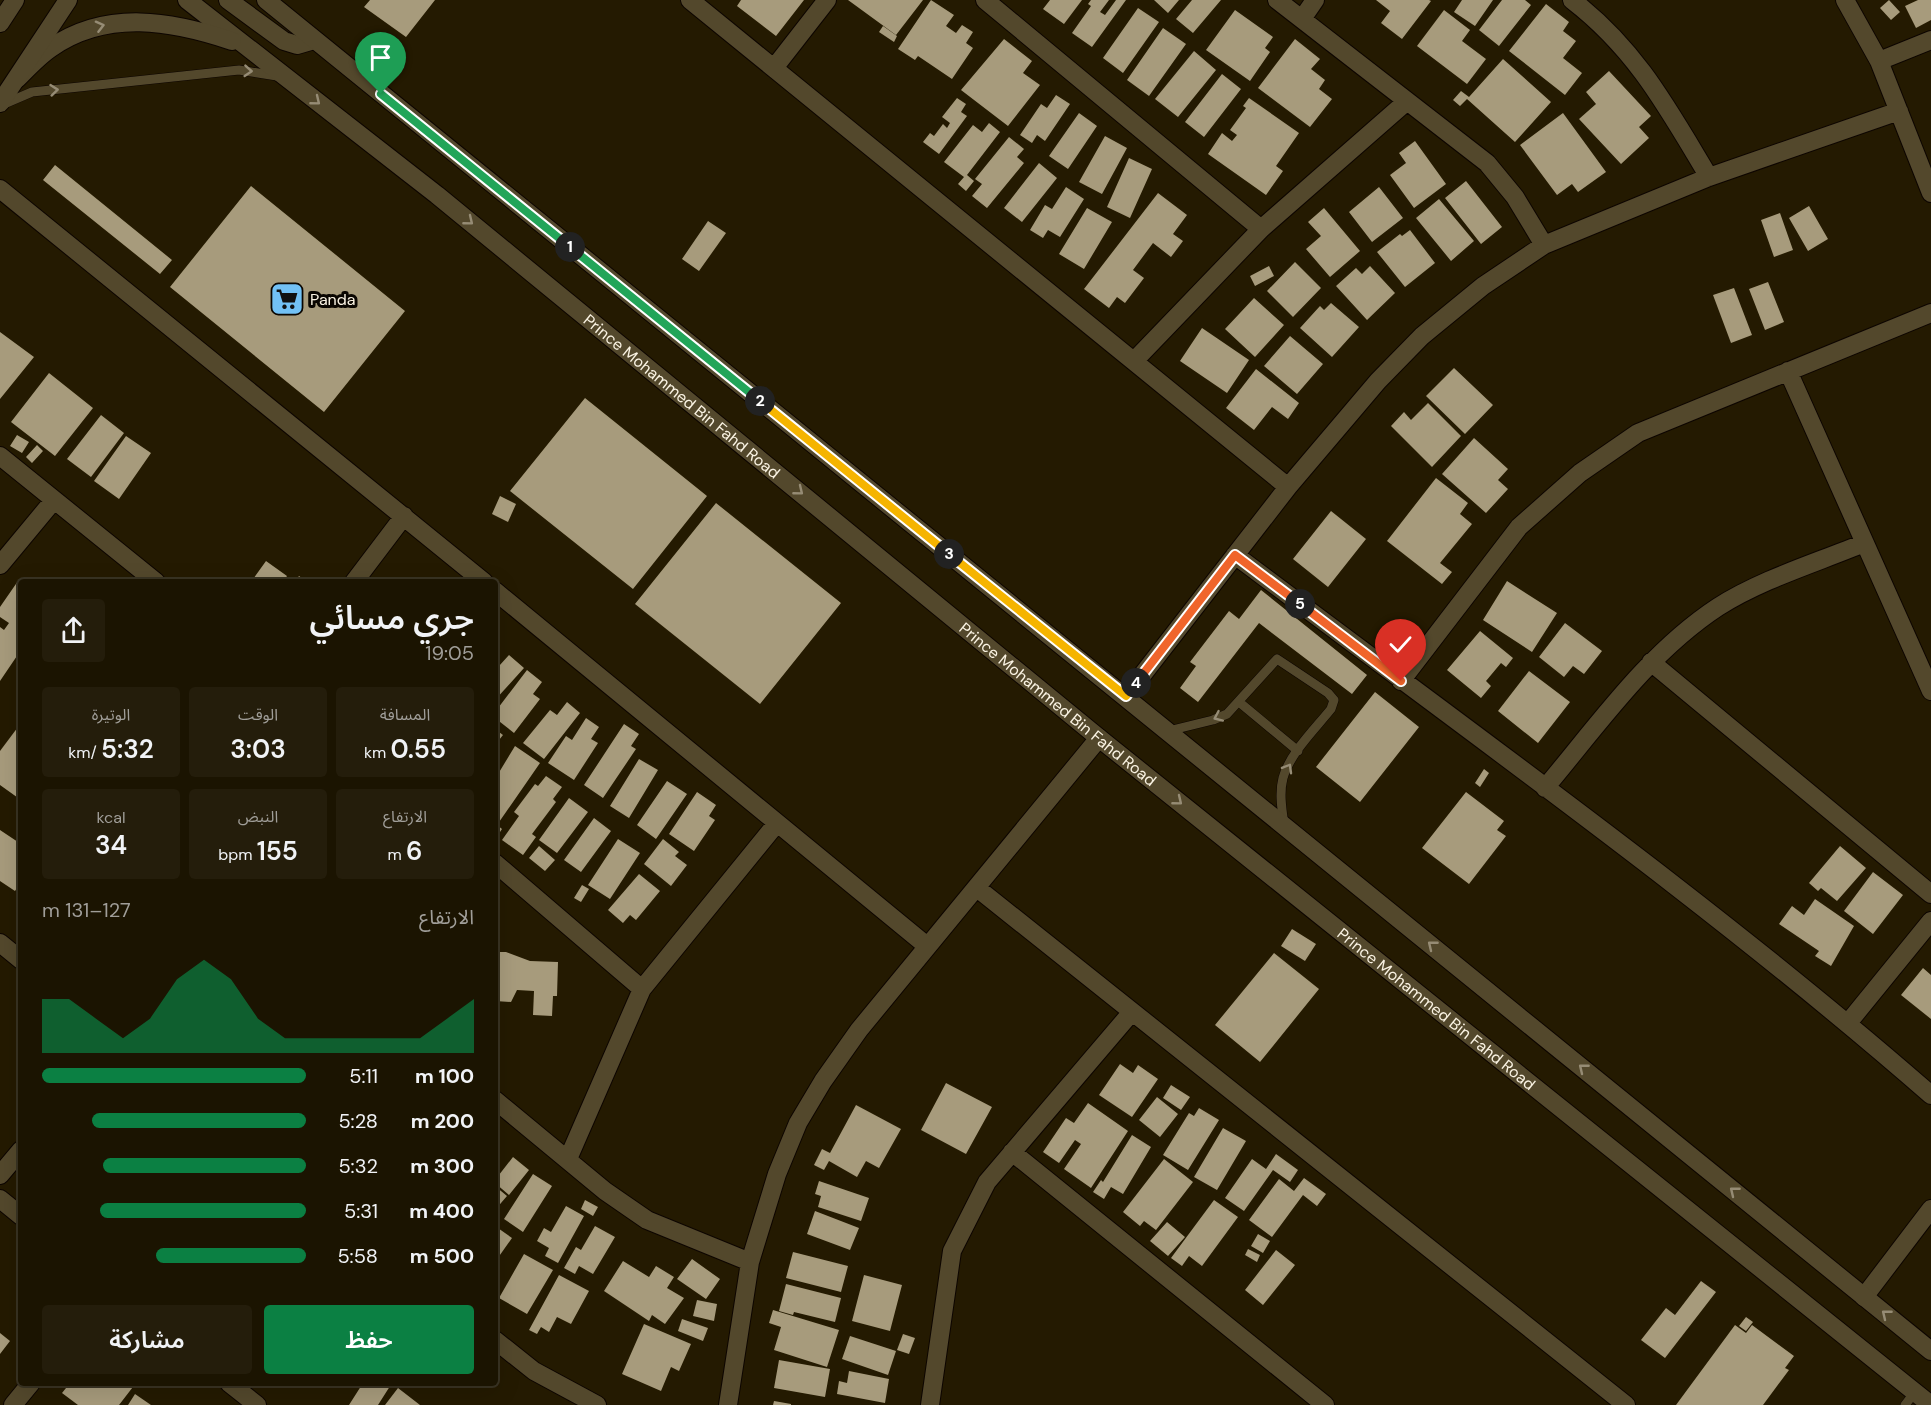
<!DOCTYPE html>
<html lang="ar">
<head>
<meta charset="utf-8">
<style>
  body { margin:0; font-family:"DM Sans","Noto Sans Arabic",sans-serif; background:#241d0b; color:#f1f3f6; direction:rtl; height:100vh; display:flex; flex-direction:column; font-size:22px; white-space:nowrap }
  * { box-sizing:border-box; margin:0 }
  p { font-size:20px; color:#a09e99 }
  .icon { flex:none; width:33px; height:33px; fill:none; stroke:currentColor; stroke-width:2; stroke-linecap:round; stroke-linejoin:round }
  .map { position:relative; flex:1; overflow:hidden; direction:ltr }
  .details { position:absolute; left:18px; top:579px; width:480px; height:807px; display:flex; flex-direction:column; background:#1b1401; border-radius:6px; box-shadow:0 6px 24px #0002,0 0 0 2px #393323; direction:rtl }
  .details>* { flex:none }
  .pin { position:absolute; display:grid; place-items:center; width:51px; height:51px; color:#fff; margin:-62px -26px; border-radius:50% 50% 50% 0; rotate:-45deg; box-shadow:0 0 6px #0007 }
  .pin .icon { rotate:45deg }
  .km { position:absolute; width:30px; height:30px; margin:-15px; border-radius:50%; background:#222; color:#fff; font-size:16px; line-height:30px; text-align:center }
  .round { display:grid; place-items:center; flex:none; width:63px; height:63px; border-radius:6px; background:#241d0b }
  .overview { display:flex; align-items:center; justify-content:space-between; height:102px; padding:0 24px }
  h1 { font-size:33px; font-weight:600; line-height:45px }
  .stats { display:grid; grid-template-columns:repeat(3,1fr); gap:9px; height:102px; padding:6px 24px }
  .stats div { display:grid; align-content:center; border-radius:6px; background:#241d0b; text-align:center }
  .stats b { font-size:26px; font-weight:600 }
  .stats small { font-size:16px; font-weight:400 }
  .stats p { font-size:16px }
  .chart { height:168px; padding:12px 24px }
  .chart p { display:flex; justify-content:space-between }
  .chart svg { width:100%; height:108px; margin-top:6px; fill:#0b8043; opacity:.7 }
  .action { display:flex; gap:12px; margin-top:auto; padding:12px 24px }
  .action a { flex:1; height:69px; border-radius:6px; background:#0b8043; color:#fff; font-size:24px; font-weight:600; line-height:69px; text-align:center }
  .action a+a { background:#241d0b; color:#f1f3f6 }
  ul { padding:0 24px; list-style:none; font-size:20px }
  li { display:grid; grid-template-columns:96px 72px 1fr; align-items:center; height:45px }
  li i { height:15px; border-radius:8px; background:#0b8043 }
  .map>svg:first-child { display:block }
  .building { fill:#a79b7c }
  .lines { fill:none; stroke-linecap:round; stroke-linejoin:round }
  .service-casing { stroke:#0d0500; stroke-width:10 }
  .minor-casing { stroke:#0d0500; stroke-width:20 }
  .tertiary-casing { stroke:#0d0500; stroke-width:20 }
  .service { stroke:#53482c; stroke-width:9 }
  .minor { stroke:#53482c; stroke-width:18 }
  .tertiary { stroke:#53482c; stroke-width:18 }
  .oneway { stroke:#968c75 }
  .split-1-casing { stroke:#fff; stroke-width:12 }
  .split-2-casing { stroke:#fff; stroke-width:12 }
  .split-3-casing { stroke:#fff; stroke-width:12 }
  .split-4-casing { stroke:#fff; stroke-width:12 }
  .split-5-casing { stroke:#fff; stroke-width:12 }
  .split-6-casing { stroke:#fff; stroke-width:12 }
  .split-1 { stroke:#22a559; stroke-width:8 }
  .split-2 { stroke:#22a559; stroke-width:8 }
  .split-3 { stroke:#f5b400; stroke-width:8 }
  .split-4 { stroke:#f5b400; stroke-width:8 }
  .split-5 { stroke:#f0652b; stroke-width:8 }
  .split-6 { stroke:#f0652b; stroke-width:8 }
  .labels { text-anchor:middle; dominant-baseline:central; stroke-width:6; stroke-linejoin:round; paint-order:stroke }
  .poi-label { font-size:16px; fill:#faf3e3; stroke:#0a0601; text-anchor:start }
  .street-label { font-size:16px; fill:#faf3e3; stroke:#0a0601 }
</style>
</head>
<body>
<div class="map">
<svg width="1931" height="1405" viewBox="0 0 1931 1405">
  <rect width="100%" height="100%" fill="#241a01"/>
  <path class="building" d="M370,0H435L406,37L364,7Z
    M741,0H804L776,36L737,6Z
    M848,0H923L896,35Z
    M931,0L954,15L946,26L956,33L962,25L973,32L966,43L973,48L952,79L918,56L915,60L898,49Z
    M1050,0H1082L1064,24L1043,9Z
    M1091,0H1109L1100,12L1105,15L1116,0H1126L1092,47L1072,33L1091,6L1088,4Z
    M1154,0H1179L1168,13Z
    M1192,0H1221L1193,33L1176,19Z
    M1376,0H1429L1431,1L1402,39L1381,23L1390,11Z
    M1462,0H1493L1475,26L1454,12Z
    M1502,0H1525L1531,5L1499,46L1479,30Z
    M1889,0L1900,12L1891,20L1880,8Z
    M1918,0H1931V20L1916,28L1905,6Z
    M1546,4L1569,22L1563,31L1576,41L1563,58L1582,73L1565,95L1509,51Z
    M1138,8L1159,22L1123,73L1103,58Z
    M1235,10L1273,37L1265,48L1270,52L1250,81L1206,50Z
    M1444,10L1470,30L1462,41L1486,59L1467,84L1417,46Z
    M883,26L897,36L894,42L879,32Z
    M1163,28L1186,44L1149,96L1127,80Z
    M1004,39L1032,61L1023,73L1040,85L1008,126L961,90Z
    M1295,39L1320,59L1311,69L1325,80L1319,89L1332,99L1310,127L1258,88Z
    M1194,51L1216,70L1178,117L1155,99Z
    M1503,59L1551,102L1515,142L1467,99L1460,106L1453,100L1461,91L1469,97Z
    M1609,71L1651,116L1639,127L1649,138L1621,164L1579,119L1596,104L1586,92Z
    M1222,74L1241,89L1204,137L1185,122Z
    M1056,95L1070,104L1045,141L1037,135L1032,143L1020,135L1041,104L1047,108Z
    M957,98L966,104L961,112L967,116L939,154L923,142L930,133L934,136L943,124L947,128L950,123L942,117Z
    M1249,98L1299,133L1276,166L1283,171L1266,195L1208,154L1222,133L1232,141L1237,135L1230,130L1246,108L1243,106Z
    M1079,113L1097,126L1068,169L1049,156Z
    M1563,113L1606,172L1578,192L1572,184L1557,195L1520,145Z
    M989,123L1000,132L967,175L974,181L966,191L958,184L964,177L944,162L973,125L982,132Z
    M1105,136L1127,148L1102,194L1079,182Z
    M1009,137L1024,149L1017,157L1024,163L987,208L972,196L982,184L975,179Z
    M1415,141L1446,184L1414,208L1390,175L1406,163L1399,153Z
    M1129,158L1152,169L1130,218L1107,207Z
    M1039,163L1057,178L1022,222L1004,208Z
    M55,165L172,260L160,274L43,180Z
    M1466,181L1502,227L1481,244L1445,198Z
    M251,186L405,311L324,412L170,287Z
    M1066,187L1084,199L1060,237L1048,230L1043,238L1030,230L1045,205L1052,209Z
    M1379,187L1403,218L1372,242L1349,212Z
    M1158,193L1187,215L1173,234L1183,241L1171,257L1153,243L1133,270L1144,278L1125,303L1117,297L1109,308L1084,289Z
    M1439,199L1474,241L1451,261L1416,218Z
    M1809,206L1828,239L1808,251L1789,218Z
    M1087,208L1112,222L1084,269L1059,254Z
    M1324,208L1360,251L1330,277L1306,249L1321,236L1308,222Z
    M1780,213L1793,250L1774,257L1761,220Z
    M708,221L726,233L699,271L682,259Z
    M1410,230L1435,263L1405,287L1377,252L1400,234L1402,236Z
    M1295,262L1321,288L1293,317L1267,291Z
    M1269,266L1274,276L1255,286L1250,276Z
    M1370,266L1395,293L1367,320L1336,286L1356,268L1362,274Z
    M1768,282L1784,322L1765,330L1749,289Z
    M1734,288L1752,335L1731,343L1713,295Z
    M1254,298L1284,325L1255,357L1225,329Z
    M1331,303L1359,327L1332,357L1300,328L1320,306L1324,310Z
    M1202,328L1249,360L1227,393L1180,361Z
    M0,332L34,357L0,399Z
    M1290,336L1323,364L1297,394L1264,366Z
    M1454,368L1493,405L1465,434L1426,396Z
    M1256,369L1299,403L1288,419L1272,407L1254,430L1226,408Z
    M49,373L93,408L55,456L11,422Z
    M585,398L707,496L633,589L510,491Z
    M1428,403L1461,436L1432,467L1391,426L1404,412L1411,420Z
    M101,415L124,433L91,477L67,459Z
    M17,435L29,442L22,453L10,446Z
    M126,436L151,453L119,499L94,481Z
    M1474,438L1508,469L1498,480L1508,489L1486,513L1442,474Z
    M37,445L43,451L32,463L26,457Z
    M1436,478L1468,503L1460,514L1472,524L1440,563L1452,572L1442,584L1387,541Z
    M500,496L516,504L508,522L492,514Z
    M716,503L841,603L760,704L635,604Z
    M1331,511L1366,539L1328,587L1293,559Z
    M266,561L287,576L283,582H251Z
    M299,576L307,582H295Z
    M18,581L21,582V650L0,681V627L4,630L9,623L0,617V607Z
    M1507,581L1557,613L1532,652L1483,620Z
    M1261,590L1367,675L1352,694L1259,623L1198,702L1180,688L1196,666L1190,662L1229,611L1239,619Z
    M1565,623L1602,651L1584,674L1573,666L1564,677L1539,657Z
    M1480,631L1513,658L1506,667L1501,663L1486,681L1491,686L1481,698L1447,670Z
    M509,655L524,668L495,700V663L499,666Z
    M527,670L542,682L533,694L540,699L514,733L495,718V712Z
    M1529,671L1570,702L1538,743L1498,711Z
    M1375,692L1419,727L1360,802L1316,767Z
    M567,702L580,713L544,759L523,743L550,710L557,715Z
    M586,718L599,727L591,739L598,743L574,780L548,763L566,736L572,740Z
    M21,723V800L0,785V751Z
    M624,724L639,734L631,746L636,749L603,798L584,785Z
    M495,729L503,735L495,745Z
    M515,746L540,763L497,825L502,829L498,835L495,832V779Z
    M639,759L658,770L629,818L610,806Z
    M1484,769L1489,773L1480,787L1475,783Z
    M546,776L562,787L553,799L556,802L532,834L536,837L523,855L502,840L519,816L514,812L535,784L538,786Z
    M667,781L687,794L656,839L637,825Z
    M697,792L716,805L709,816L715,820L694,851L669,834Z
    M1466,792L1504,821L1497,830L1506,836L1469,884L1422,848Z
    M569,798L588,812L557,853L539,840Z
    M594,818L611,831L581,872L564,860Z
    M0,830L21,844V882L15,891L0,881Z
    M618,839L640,853L610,899L588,885Z
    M663,839L679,852L675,856L687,865L671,886L644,864Z
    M539,846L555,860L545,871L529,858Z
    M1840,846L1866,868L1837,901L1821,888L1818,891L1809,883Z
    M1873,872L1903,895L1873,934L1844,911Z
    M639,874L660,891L636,920L630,915L623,923L608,910Z
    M582,885L589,889L581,902L574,898Z
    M1815,899L1854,926L1831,966L1815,956L1819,951L1779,924L1792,906L1804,915Z
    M1292,929L1316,944L1305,961L1281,946Z
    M495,952H506L530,961L558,962L557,996H553L552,1016L533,1015L534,991L517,990L511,1002L495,1001Z
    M1274,953L1319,989L1260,1062L1215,1025Z
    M1923,968L1931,975V1019L1901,995Z
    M1120,1064L1133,1073L1138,1065L1158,1079L1132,1117L1099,1095Z
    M946,1083L992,1107L966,1154L921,1130Z
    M1171,1085L1190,1097L1181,1110L1163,1098Z
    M1157,1097L1178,1114L1160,1137L1139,1120Z
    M1088,1103L1128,1131L1091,1188L1064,1169L1081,1144L1075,1140L1059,1163L1043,1152L1066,1118L1074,1123Z
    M856,1105L901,1129L879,1168L866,1161L857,1177L829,1161L824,1170L814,1165L822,1149L830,1153Z
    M1199,1108L1219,1120L1188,1170L1163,1155L1189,1113L1194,1116Z
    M1223,1128L1246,1141L1217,1190L1194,1177Z
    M1132,1135L1151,1147L1123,1194L1111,1187L1104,1199L1093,1192L1101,1180L1103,1182Z
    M1276,1154L1298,1170L1290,1182L1273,1170L1244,1211L1225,1198L1252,1159L1266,1169Z
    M513,1157L529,1170L509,1195L495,1183V1180Z
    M1164,1159L1193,1182L1156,1230L1144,1221L1140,1226L1123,1212Z
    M533,1174L552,1186L523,1232L504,1219Z
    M1304,1178L1326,1194L1317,1206L1303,1195L1272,1237L1249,1220L1279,1179L1294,1191Z
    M819,1181L869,1198L861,1221L818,1207L821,1196L815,1194Z
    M495,1186L507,1196L495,1210Z
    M585,1200L598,1207L593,1216L581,1209Z
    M1214,1200L1238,1217L1202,1266L1189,1256L1182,1266L1171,1258Z
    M566,1206L584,1216L558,1263L545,1256L549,1248L537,1241L544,1228L551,1232Z
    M815,1211L859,1228L850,1250L807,1234Z
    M1167,1222L1185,1237L1168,1256L1150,1241Z
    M495,1226L512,1238L495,1262Z
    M595,1226L615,1237L593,1274L579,1266L575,1274L564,1268L576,1247L581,1250Z
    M1258,1234L1270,1241L1263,1253L1251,1246Z
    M1248,1249L1260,1255L1257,1262L1245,1255Z
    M1276,1250L1295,1265L1263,1305L1245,1290Z
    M793,1252L848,1266L841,1292L786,1278Z
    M524,1254L553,1270L527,1314L499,1298Z
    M692,1259L720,1279L706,1299L677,1279Z
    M623,1261L649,1277L656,1266L674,1277L667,1288L684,1298L665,1324L652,1315L649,1321L604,1291Z
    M559,1275L589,1291L571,1324L557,1317L549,1332L541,1327L537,1334L529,1330Z
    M864,1275L902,1285L890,1331L852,1321Z
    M1701,1281L1716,1292L1665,1358L1641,1340L1666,1308L1675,1315Z
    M786,1284L841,1298L835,1322L794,1312L793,1315L779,1311Z
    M697,1300L717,1304L714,1321L693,1316Z
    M773,1310L839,1330L827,1367L774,1350L781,1327L769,1323Z
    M1746,1317L1753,1322L1746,1331L1739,1326Z
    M682,1319L708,1328L703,1341L678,1331Z
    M644,1324L691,1344L679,1371L671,1367L661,1391L622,1374Z
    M1735,1325L1746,1333L1752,1325L1794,1356L1785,1368L1789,1370L1763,1405H1676Z
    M0,1333L10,1341L0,1354Z
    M903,1334L915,1338L909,1354L897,1350Z
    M850,1336L896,1351L888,1375L842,1359Z
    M779,1360L830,1369L825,1397L774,1388Z
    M849,1371L889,1379L885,1403L837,1394L839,1381L847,1383Z
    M70,1383H136L119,1405H78L62,1393Z
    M363,1383H392L378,1405H349Z
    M398,1388L420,1405H385Z
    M135,1394L151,1405H128Z
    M774,1401L791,1404V1405H773Z"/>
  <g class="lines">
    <g class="service-casing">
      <path id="service" d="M4,104L32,92L239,70L277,76
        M1239,702L1298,751
        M1168,731L1213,720L1227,714L1277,659L1328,693L1334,700L1331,709C1315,729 1290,753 1283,778C1279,793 1282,810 1284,825
        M1905,1405L1915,1392"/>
    </g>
    <g class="minor-casing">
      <path id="minor" d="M690,0L1288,487
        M985,0L1261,229
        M1277,0L1487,163L1515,197L1544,245
        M1572,0C1637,50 1668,109 1709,177
        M1845,0L1879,61L1931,193
        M1302,19L1315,0
        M1879,61L1931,40
        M774,68L827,0
        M0,189L484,582
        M1135,360L1261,229L1406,102
        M1788,371L1931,691
        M0,456L156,582
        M1235,555C1469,732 1710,902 1931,1095
        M0,565L54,500
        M354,582L404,516
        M495,591L927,946
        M1651,662L1931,894
        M1401,681L1519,527L1580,473L1638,433L1931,313
        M1126,696L1288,487L1378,381L1422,336L1483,286L1544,245L1709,177L1899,111
        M1545,788C1598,725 1648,653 1718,607C1762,579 1816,563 1864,543
        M495,863L642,989
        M977,888L1626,1405
        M0,943L21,960
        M1848,1023L1931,921
        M495,1100L605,1191L647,1220L750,1262
        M1012,1152L1325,1405
        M568,1159L642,989L777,823
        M0,1175L21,1150
        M0,1199L21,1216
        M1864,1297L1931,1209
        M495,1340L534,1371L597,1405
        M229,1383L257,1405
        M13,1405L31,1383
        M728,1405L750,1262L777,1174L798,1123L823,1081L859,1030L1099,738
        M930,1405L952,1251L987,1182L1131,1013"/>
    </g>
    <g class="tertiary-casing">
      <g id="tertiary">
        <path id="s1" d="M187,0L437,195L1099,738L1931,1405"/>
        <path d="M228,0L284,41L297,45L314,40"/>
        <path d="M266,0L1931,1351"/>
        <path d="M0,23L15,0"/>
        <path d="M17,79C28,68 39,56 51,48C107,9 172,21 232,41"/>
        <path d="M0,103L68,0"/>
      </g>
    </g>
    <use href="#service" class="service"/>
    <use href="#minor" class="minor"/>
    <use href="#tertiary" class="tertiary"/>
  </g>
  <defs><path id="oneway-chevron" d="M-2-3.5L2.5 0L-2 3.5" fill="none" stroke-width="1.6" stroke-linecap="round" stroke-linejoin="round" transform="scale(1.5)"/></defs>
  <g class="oneway">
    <use href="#oneway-chevron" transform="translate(100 26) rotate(-14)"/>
    <use href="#oneway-chevron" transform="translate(248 71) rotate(4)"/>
    <use href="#oneway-chevron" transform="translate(54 90) rotate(-6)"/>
    <use href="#oneway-chevron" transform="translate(316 101) rotate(39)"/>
    <use href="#oneway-chevron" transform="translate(469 221) rotate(39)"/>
    <use href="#oneway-chevron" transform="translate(799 491) rotate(39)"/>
    <use href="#oneway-chevron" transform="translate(1218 717) rotate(156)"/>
    <use href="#oneway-chevron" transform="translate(1288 768) rotate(-60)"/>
    <use href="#oneway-chevron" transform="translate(1178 801) rotate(39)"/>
    <use href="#oneway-chevron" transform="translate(1432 945) rotate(-141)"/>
    <use href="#oneway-chevron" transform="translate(1583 1068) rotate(-141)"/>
    <use href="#oneway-chevron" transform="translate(1734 1191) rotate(-141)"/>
    <use href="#oneway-chevron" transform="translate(1886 1314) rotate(-141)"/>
  </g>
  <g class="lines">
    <g class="split-1-casing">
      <path id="split-1" d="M381,94L570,247"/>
    </g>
    <g class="split-2-casing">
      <path id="split-2" d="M570,247L760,401"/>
    </g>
    <g class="split-3-casing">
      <path id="split-3" d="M760,401L949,554"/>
    </g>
    <g class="split-4-casing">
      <path id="split-4" d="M949,554L1126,696L1136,683"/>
    </g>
    <g class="split-5-casing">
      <path id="split-5" d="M1136,683L1235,555L1300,604"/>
    </g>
    <g class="split-6-casing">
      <path id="split-6" d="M1300,604L1401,681"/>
    </g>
    <use href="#split-1" class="split-1"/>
    <use href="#split-2" class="split-2"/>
    <use href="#split-3" class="split-3"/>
    <use href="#split-4" class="split-4"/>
    <use href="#split-5" class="split-5"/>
    <use href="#split-6" class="split-6"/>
  </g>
  <defs>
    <g id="supermarket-square" transform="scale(1.725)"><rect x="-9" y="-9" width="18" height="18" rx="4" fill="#72c1f5" stroke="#0a0601"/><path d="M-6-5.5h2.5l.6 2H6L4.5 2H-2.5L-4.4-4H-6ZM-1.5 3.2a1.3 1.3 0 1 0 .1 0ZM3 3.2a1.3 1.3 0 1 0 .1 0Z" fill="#111"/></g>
  </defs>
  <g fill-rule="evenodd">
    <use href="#supermarket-square" x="287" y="299"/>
  </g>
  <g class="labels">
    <g class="poi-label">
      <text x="310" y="299">Panda</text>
    </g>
    <g class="street-label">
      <text stroke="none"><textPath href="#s1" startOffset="634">Prince Mohammed Bin Fahd Road</textPath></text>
      <text stroke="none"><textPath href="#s1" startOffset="1120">Prince Mohammed Bin Fahd Road</textPath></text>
      <text stroke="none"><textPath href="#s1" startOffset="1606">Prince Mohammed Bin Fahd Road</textPath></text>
    </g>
  </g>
</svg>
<div class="pin" style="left:381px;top:94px;background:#1e9e55"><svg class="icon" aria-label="arrive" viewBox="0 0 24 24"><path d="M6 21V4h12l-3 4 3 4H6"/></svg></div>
<div class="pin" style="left:1401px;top:681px;background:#d93025"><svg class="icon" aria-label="check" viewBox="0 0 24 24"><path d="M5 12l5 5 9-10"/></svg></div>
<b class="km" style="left:570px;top:247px">1</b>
<b class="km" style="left:760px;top:401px">2</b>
<b class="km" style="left:949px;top:554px">3</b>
<b class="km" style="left:1136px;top:683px">4</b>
<b class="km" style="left:1300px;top:604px">5</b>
<section class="details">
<div class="overview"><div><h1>جري مسائي</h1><p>19:05</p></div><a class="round"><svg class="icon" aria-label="share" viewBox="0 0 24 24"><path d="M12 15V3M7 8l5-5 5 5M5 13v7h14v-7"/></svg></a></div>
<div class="stats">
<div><p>المسافة</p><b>0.55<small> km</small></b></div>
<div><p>الوقت</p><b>3:03</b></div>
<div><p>الوتيرة</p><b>5:32<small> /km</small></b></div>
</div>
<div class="stats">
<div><p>الارتفاع</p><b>6<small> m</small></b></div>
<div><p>النبض</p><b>155<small> bpm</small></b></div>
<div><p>kcal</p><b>34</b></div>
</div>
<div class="chart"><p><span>الارتفاع</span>127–131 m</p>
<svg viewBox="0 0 160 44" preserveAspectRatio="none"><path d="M0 44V22L10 22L20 30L30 38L40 30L50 14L60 6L70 14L80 30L90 38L100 38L110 38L120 38L130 38L140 38L150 30L160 22V44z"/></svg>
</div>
<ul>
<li><b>100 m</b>5:11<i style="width:100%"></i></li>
<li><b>200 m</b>5:28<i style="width:81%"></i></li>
<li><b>300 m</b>5:32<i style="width:77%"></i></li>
<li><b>400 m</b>5:31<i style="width:78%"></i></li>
<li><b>500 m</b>5:58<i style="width:57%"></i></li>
</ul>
<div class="action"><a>حفظ</a><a>مشاركة</a></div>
</section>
</div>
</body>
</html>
